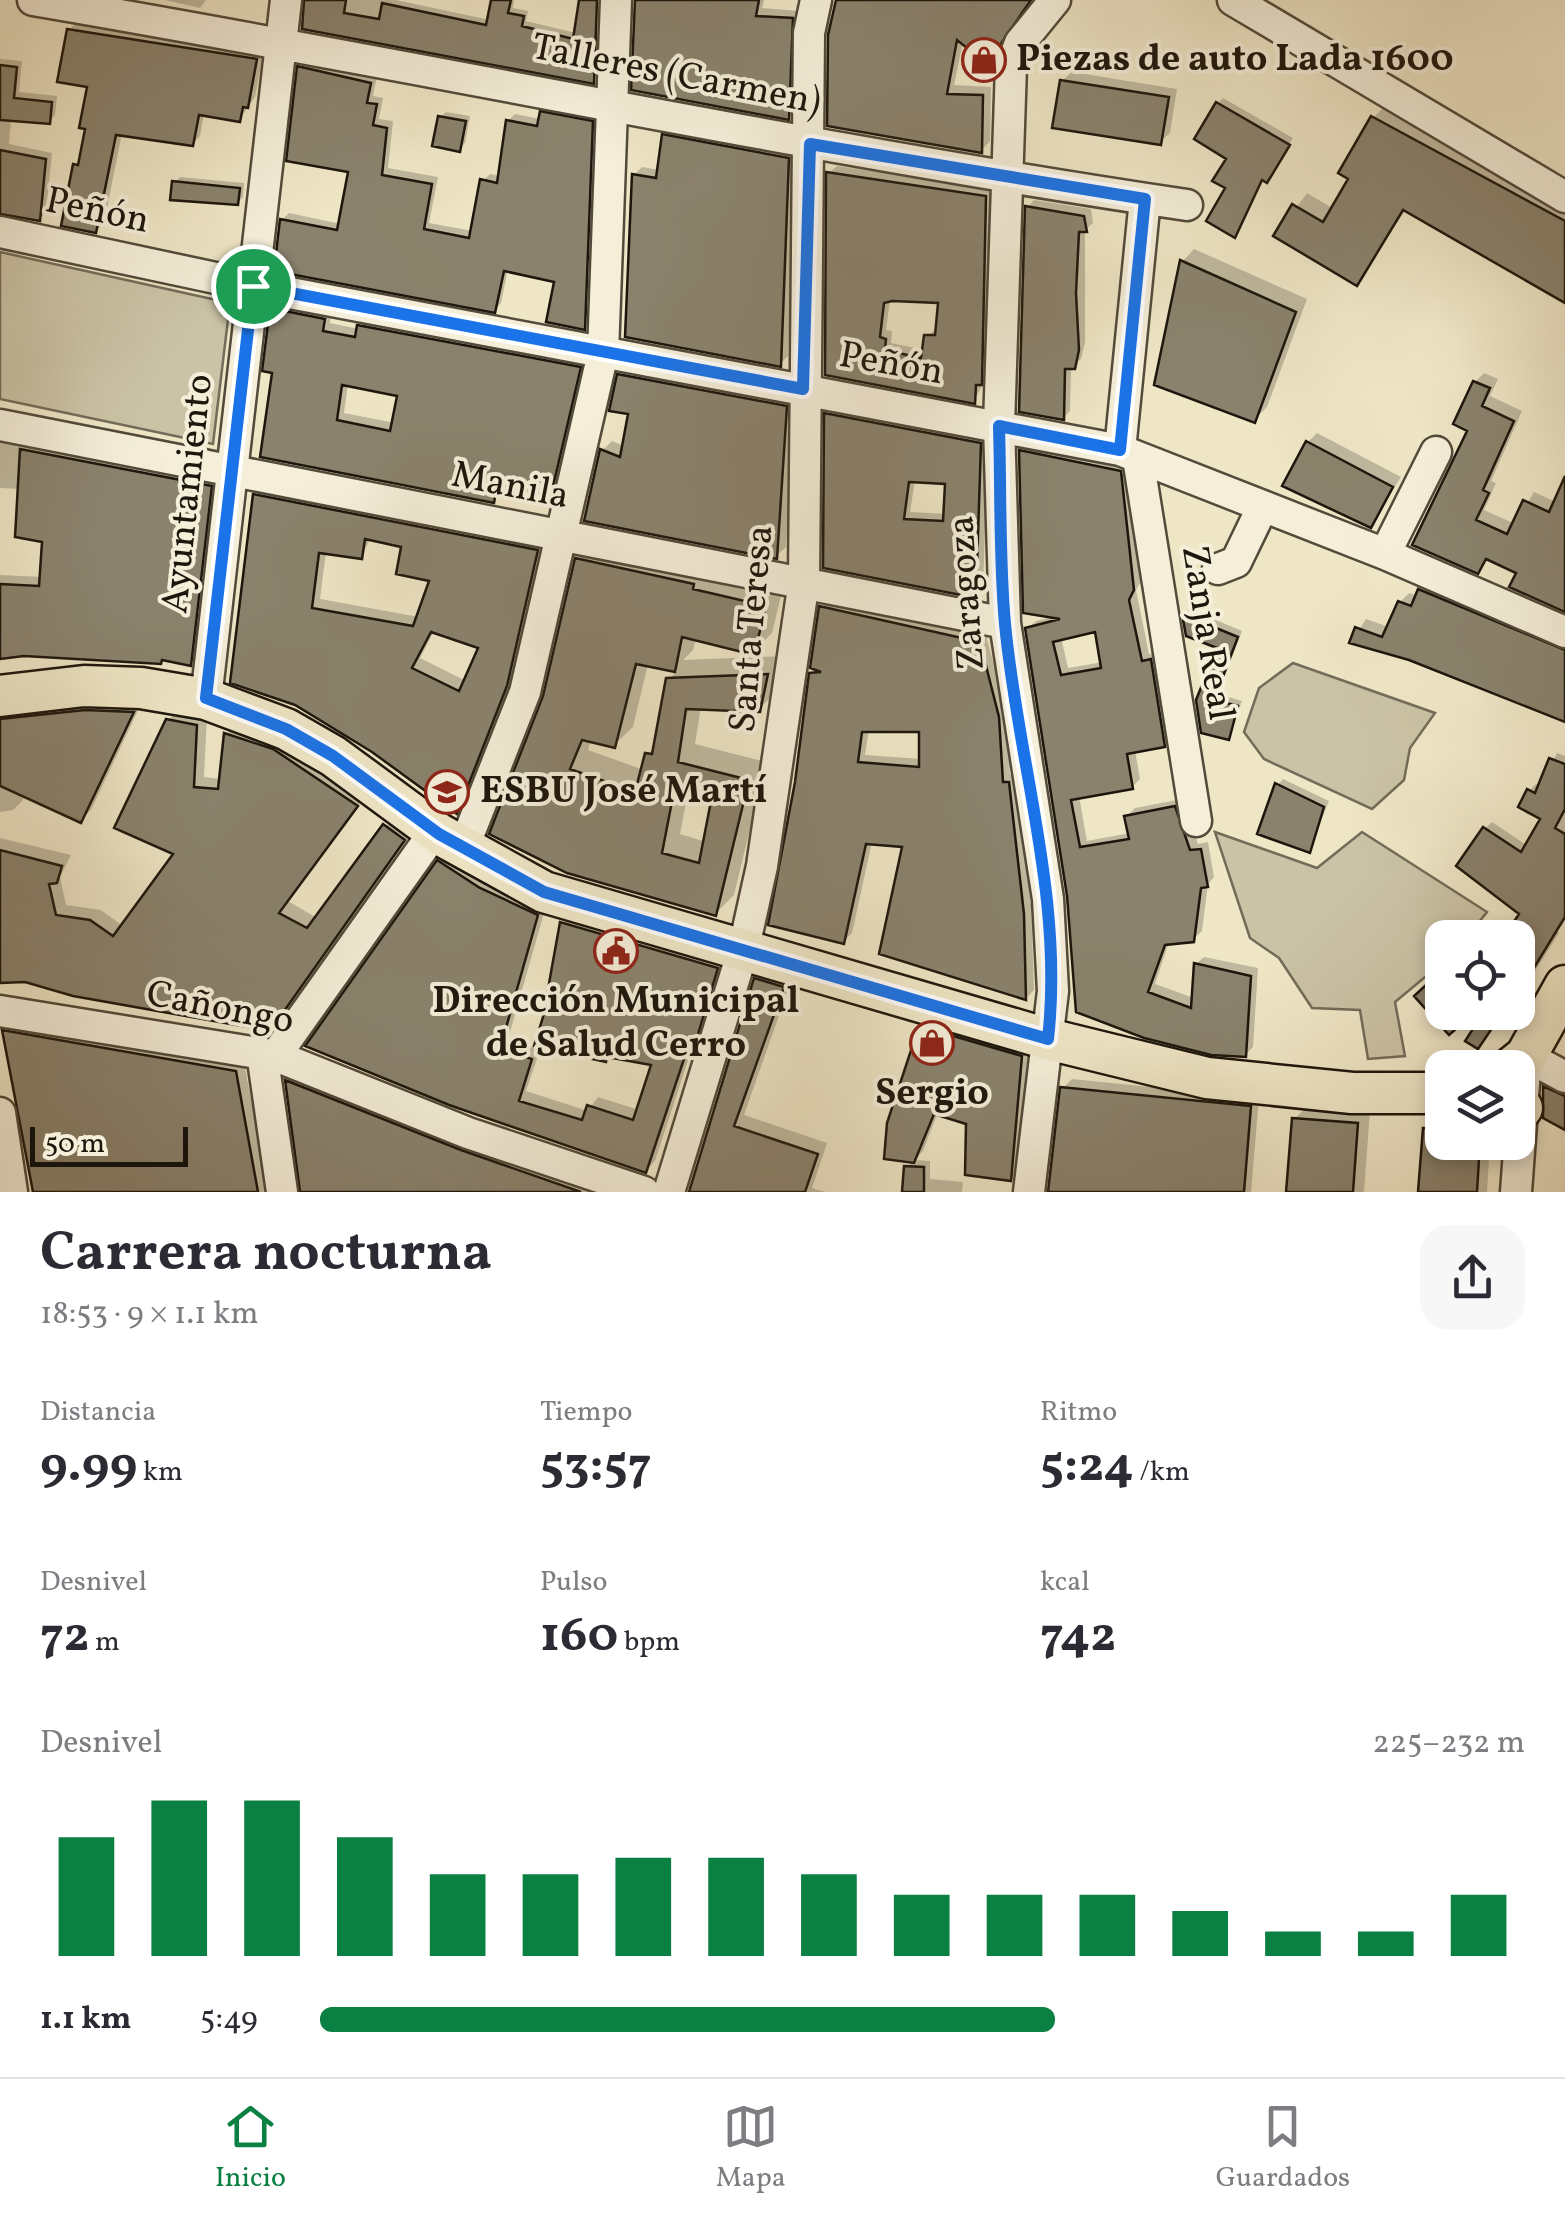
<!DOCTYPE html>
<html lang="es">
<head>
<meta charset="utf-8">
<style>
  body { margin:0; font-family:Vollkorn,serif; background:#f7f7f7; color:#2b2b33; height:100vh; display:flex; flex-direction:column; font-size:38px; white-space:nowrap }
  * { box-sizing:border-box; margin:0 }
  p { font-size:32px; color:#7c7c81 }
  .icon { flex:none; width:55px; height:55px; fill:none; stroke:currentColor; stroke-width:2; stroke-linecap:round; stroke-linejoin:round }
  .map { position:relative; height:1192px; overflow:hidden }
  .panel { display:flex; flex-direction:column; background:#fff; flex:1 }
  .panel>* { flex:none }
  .tools { position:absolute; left:1425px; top:920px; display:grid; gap:20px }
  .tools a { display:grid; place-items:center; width:110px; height:110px; border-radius:20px; background:#fff; box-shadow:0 5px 15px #0003; font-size:50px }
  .scale { position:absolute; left:30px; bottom:25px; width:158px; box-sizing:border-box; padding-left:10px; border:5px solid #1d160c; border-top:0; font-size:28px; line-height:35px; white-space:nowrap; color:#1d160c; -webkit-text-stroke:8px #f5efda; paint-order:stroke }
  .pin { position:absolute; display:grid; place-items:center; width:85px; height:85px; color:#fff; margin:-42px; border:5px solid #fff; border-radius:50%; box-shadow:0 2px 10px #0007 }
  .round { display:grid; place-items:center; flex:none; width:105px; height:105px; border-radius:30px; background:#f7f7f7 }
  .summary { display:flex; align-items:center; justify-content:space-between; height:170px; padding:0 40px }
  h1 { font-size:55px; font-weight:700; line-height:75px }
  .figures { display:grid; grid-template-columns:repeat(3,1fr); gap:15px; height:170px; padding:10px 40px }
  .figures div { display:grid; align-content:center }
  .figures b { font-size:50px; font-weight:700 }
  .figures small { font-size:28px; font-weight:400 }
  .figures p { font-size:28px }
  .chart { height:280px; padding:20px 40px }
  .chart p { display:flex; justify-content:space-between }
  .chart svg { width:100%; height:180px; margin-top:10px; stroke:#0b8043; stroke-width:6 }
  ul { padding:0 40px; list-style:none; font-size:32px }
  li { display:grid; grid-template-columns:160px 120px 1fr; align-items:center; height:75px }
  li i { height:25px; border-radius:12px; background:#0b8043 }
  .tabs { display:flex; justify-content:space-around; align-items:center; height:140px; border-top:2px solid #e1e1e2; background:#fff; font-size:28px; color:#7c7c81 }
  .tabs a { display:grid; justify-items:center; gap:5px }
  .tabs .current { color:#0b8043 }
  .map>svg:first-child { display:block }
  .green { fill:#cbc3a6; stroke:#746c59; stroke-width:2.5 }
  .shadow { fill:#0003; fill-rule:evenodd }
  .building { fill:#8a826d; stroke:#1d160c; stroke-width:2.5; fill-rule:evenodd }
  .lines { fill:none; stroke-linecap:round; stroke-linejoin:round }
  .minor-casing { stroke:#524a3a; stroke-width:35 }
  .major-casing { stroke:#1d160c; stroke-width:45 }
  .minor { stroke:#f5efda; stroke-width:30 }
  .major { stroke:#efe6c6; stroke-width:40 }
  .route-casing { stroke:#fff; stroke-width:20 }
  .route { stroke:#1a73e8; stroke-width:12 }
  .labels { text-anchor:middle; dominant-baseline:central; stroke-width:8; stroke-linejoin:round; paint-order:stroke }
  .poi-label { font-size:38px; font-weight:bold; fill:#1d160c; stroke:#f5efda; text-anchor:start }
  .street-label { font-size:38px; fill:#1d160c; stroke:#f5efda }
</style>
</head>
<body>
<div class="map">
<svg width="1565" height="1192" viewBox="0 0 1565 1192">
  <rect width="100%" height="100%" fill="#efe6c6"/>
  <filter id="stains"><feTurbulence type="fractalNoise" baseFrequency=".002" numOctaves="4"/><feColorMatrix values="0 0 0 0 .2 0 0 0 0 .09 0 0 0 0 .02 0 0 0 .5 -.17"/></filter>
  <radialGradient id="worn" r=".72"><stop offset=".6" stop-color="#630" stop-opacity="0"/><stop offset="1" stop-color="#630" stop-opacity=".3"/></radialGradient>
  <path class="green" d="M0,252L230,303L213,444L0,399Z
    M1293,663L1435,713L1410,748L1404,780L1372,809L1264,759L1244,732L1259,688Z
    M1215,832L1317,868L1362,832L1487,912L1467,937L1442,938V963L1395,1002L1405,1056L1368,1059L1360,1010L1312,1008L1279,958L1250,938Z"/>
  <path class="shadow" d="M165,0H206L200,8Z
    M305,0H396L490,20L493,0H514L513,8L528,11L526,21L576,33L582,0H602L599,75L593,81L304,27Z
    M635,0H764L762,8L800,11L796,109L789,117L634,88Z
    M841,0H1030L963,42L954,85L991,87L990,141L981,151Z
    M77,22L264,51L255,97L239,120L204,113L200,136L192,144L122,133L104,223L96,231L75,165L82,158L90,85L69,30Z
    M0,59L22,61L19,92L57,96L55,115L49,122L11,118L9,144L52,153L46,212L39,219L0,212Z
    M307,60L377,76L373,96L383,98L379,119L393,121L388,168L438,177L429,223L473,231L483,181L490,174L500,176L508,121L515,114L541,119L549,106L599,115L591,320L584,327L557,280L508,269L501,303L494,310L282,220L289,213L341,224L351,170L300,67Z
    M1072,72L1177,89L1170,133L1160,142L1062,81Z
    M1223,98L1293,138L1272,174L1264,178L1235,235L1229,158L1218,103Z
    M1386,105L1565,203V297L1406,209L1357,283L1276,235L1307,193L1334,209L1352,178L1373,118Z
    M446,112L470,116L465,143L459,149L440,117Z
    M672,127L796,150L788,356L780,364L634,175L642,167L659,170L664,135Z
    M837,166L993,189L988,375L974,401L827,373L829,173ZM890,300L941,301L938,328L927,336L925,350L891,343L892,331L886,330Z
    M180,177L244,183L243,197L237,203L174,183Z
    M1034,200L1091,209L1093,223L1085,230V342L1081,359L1071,366L1070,411L1063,418L1028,207Z
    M1194,249L1307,299L1267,407L1254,420L1182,262Z
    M280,301L332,311L330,323L359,329L368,318L587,359L558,484L550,492L503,483L493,500L263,455L275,371L272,309ZM348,384L400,394L395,423L344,413Z
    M629,366L795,397L786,547L776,556L602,451L612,441L624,446L631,412L620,375Z
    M1484,373L1498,379L1490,396L1522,411L1491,481L1496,483L1484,510L1515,524L1534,492L1556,502L1565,482V609L1520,572L1489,558L1478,571L1471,430L1475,382Z
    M834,407L988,436L983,588L976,596L825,566L827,414ZM915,480L947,482L946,514L910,512Z
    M1317,433L1401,477L1370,525L1308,442Z
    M0,440L220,477L200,653L190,663L24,653L0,657V575L42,577L45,540L20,489L0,488Z
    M1029,443L1128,463L1141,581L1136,590L1149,654L1159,653L1172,737L1164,745L1135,750L1140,779L1132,787L1079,796L1087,841L1130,833L1127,816L1135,808L1182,799L1198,844L1208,842L1214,877L1208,884L1202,931L1193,939L1169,942L1155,984L1194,998L1196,964L1204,957L1258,968L1253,1047L1245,1055L1089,1017L1027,629L1036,621L1056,616L1021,451ZM1097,629L1103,662L1068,668L1061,637Z
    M265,486L546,542L515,675L465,802L456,811L374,750L296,703L255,495ZM371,538L404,545L432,579L419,617L320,599L326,552L361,556ZM434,631L481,647L466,681L420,658Z
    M596,541L783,588L772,633L753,652L696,638L693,650L683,660L785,656L778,690L759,709L701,707L695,744L766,762L734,895L715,914L596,880L546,697L577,560ZM648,664L678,670L669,679L656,746L648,754L644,770L588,750L591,740L614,745L633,727ZM688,792L714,800L706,842L680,834Z
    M1430,581L1565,639V722L1450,674L1352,641L1366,619L1389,627L1400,602L1409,593L1418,596Z
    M830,598L985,632L1006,708L1010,775H1016L1031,905L1034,990L1026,998L905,845L872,842L852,933L844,941L798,782L812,674L817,668L822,607ZM869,730H921V759L865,755Z
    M1190,609L1242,631L1218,694L1242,701L1228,737L1203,731L1220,647L1188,635L1184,614Z
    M142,702L91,810L80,820L22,793L23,800L13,810L0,812V708Z
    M179,710L207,715L204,777L221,779L227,734L237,724L366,795L288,901L317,918L395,815L414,829L269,1028L26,980L0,981V838L71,855L60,877L66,905L101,910L123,926L177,853L168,720Z
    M1557,753L1565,756V913L1556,931L1559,933L1518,998V959L1534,939L1485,829L1492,822L1528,846L1544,818L1529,791L1536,784L1541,787Z
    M1283,779L1329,801L1309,850L1278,785Z
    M449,853L546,906L508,1039L540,1050L526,1091L588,1111L598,1097L639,1110L654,1063L610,1055L605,1060L546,1017L563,923L572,914L726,958L700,1042L691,1051L655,1161L646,1170L450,1103L439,862Z
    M767,968L793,976L744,1115L827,1143L812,1188L825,1192H699L756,979Z
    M1434,980L1442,989V1012L1467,1015L1449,1031L1417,996Z
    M930,1018L1030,1047L1020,1169L1011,1178L968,1122L938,1112L923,1151L914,1160L930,1161V1179L963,1182L962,1192H890H904L907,1167L913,1161L921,1028Z
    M14,1022L244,1062L268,1192H32L5,1031Z
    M296,1072L620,1192H301L287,1081Z
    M1554,1078L1565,1081V1128L1545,1087Z
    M1072,1079L1259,1098L1251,1192H1050L1063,1088Z
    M1307,1107L1370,1111L1364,1192H1289L1294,1119Z
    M1437,1118H1442V1142H1490L1487,1192H1419L1425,1130Z"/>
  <path class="building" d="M304,0H346L344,13L379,19L382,3L486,25L491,0H511L508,13L524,16L522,26L573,39L579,0H597L594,84L302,29Z
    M635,0H759L756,16L793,18L789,120L631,90Z
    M836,0H1031L987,64L957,40L947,94L983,95L982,153L827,126L828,35Z
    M67,29L257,59L248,108L243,107L240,122L199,115L193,146L116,135L96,233L61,226L73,164L78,165L85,129L79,128L87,87L57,82Z
    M0,65L17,67L14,98L52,102L50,124L0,120Z
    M297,66L371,83L367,103L377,104L373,125L387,128L382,175L432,184L424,229L469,238L480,179L497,183L506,120L537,126L540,111L593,121L585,330L546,322L554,282L504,271L495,313L274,271L280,219L337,230L348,172L286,161Z
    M1060,80L1169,97L1161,145L1052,128Z
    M1216,102L1290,145L1267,183L1262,180L1235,238L1206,221L1225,188L1212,181L1226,159L1194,139Z
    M438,116L466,121L460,152L432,146Z
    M1371,116L1565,221V303L1403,210L1357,286L1273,236L1292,204L1323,222L1348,179L1338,173Z
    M662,134L789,158L781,367L625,337L632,174L656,178Z
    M0,150L46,159L40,221L0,214Z
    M826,172L986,196L982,385H976L975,404L825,375ZM892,301L938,303L935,335H924L921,358L885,350L886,339L880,337L884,303Z
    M172,181L240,188L238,205L170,200Z
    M1025,206L1084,216L1087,232H1079L1076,293L1079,350L1075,369H1065L1064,420L1019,412Z
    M1180,260L1296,312L1255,423L1154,385Z
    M270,308L325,319L323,331L355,337L357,325L581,367L551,495L497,485L494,503L260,457L272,373L262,371ZM342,385L397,396L390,431L337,420Z
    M617,374L787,406L777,559L584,521L600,449L620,457L628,414L609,411Z
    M1473,381L1490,388L1482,406L1514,421L1483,490L1489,493L1476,520L1507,534L1523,500L1549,512L1565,476V612L1509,587L1516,573L1486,559L1478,574L1412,545L1467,431L1453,424Z
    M824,413L981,443L976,598L823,568ZM909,482L945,484L943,521L904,519Z
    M1306,441L1393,487L1371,528L1282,486Z
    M20,449L212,486L191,666L162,660L161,664L24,656L0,659V584L39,586L42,542L15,537Z
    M1019,450L1121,471L1134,590L1129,600L1142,661L1151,659L1165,747L1127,754L1133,789L1071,800L1080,847L1129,839L1124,816L1175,806L1190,850L1201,849L1208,887L1201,888L1194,942L1165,945L1148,992L1191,1008L1194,963L1251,976L1246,1057L1211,1055L1144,1038L1076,1012L1067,896L1025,628L1060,619L1023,613ZM1095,632L1101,668L1061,675L1053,642Z
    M253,494L538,550L507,686L457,814L372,752L295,705L230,683ZM365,539L401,547L396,574L429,581L413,626L312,608L319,553L362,559ZM431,632L478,648L459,691L412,668Z
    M575,558L694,584L693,589L766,606L754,655L682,637L675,672L636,664L615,748L582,740L570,769L635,792L645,753L652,754L666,678L768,674L760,712L686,709L678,762L749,780L716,916L567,873L489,834L543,696ZM674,791L711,801L699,863L662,853Z
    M1418,589L1565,650V722L1409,660L1349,643L1355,627L1382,637L1398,601L1411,606Z
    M819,606L980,642L999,717L1003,782H1009L1024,914L1026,1000L879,954L902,847L866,844L844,944L768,925L795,782L809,673L821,672L810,668ZM862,732H919V767L858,762Z
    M1182,614L1238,637L1214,700L1238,706L1229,740L1201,733L1196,700L1217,648L1186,636Z
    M85,710L134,712L81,823L0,786V719Z
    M166,719L197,725L194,787L218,789L224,733L273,749L358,806L279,913L307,928L383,824L405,840L270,1031L73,996L25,982L0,983V850L62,866L57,883L49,884L56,915L90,920L113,936L173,854L114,828Z
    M1549,758L1565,764V809L1555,828L1565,834V917L1518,994V958L1530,940L1511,926L1519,914L1456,866L1483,827L1521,852L1540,819L1518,807L1527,789L1535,793Z
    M1275,783L1324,807L1310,853L1257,834Z
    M437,860L480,888L538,915L500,1049L532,1059L519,1101L582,1120L587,1105L633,1120L651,1065L607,1057L606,1062L534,1046L543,1017L560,922L718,968L692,1054L686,1053L646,1173L449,1105L305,1046Z
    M754,978L784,987L734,1126L818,1154L805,1192H689Z
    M1427,984L1442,1002V1012H1452L1464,1022L1449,1035L1414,996Z
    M1484,1012H1503L1478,1049L1465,1041Z
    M919,1026L1022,1056L1011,1181L965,1175L966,1124L934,1114L914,1163L884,1159L887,1123Z
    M2,1030L236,1071L258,1192H33Z
    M285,1080L461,1150L581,1192H300Z
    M1543,1086L1565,1096V1130L1543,1118Z
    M1060,1087L1251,1106L1244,1192H1048Z
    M1292,1118L1358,1123L1353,1192H1286Z
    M1423,1128L1442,1130V1142H1480L1477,1192H1418Z
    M904,1166L924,1167V1192H902Z"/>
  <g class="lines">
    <g class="minor-casing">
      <path id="minor" d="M33,0C418,65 801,148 1187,205
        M1233,0L1565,197
        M0,232L253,286L1120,450L1385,554L1565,632
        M0,425L1005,623
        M1120,450L1145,199
        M1138,458L1196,821
        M1385,554L1436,452
        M1218,569L1236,562L1263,506
        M206,699L286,0
        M463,849L525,692L603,353L616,0
        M0,1011L276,1056L468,1133L644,1192
        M262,1053L282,1192
        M266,1069L435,831
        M0,1113L12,1192
        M669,1192L744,947L762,866L804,581L809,33L816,0
        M1029,1192L1053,991L1048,899L1005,623L999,425L1011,66L1020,43L1055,0
        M1516,1192L1526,1056L1565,1077"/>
    </g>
    <g class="major-casing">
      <path id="major" d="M0,696L84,686L141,688L206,699L286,729L333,756L439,834L544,892L1048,1039L1207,1078L1352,1093H1442
        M1511,1068L1526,1056L1565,986
        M1518,1104L1522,1108"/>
    </g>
    <use href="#minor" class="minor"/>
    <use href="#major" class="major"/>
  </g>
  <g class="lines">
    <g class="route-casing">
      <path id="route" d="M810,144L1145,199L1120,450L999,426C1001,491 999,558 1005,624C1018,763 1064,898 1048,1039L544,892L439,834L333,756L286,729L206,698L253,286L803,389Z"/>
    </g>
    <use href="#route" class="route"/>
  </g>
  <defs>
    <g id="shop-ring" transform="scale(2.25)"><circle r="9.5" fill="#f5efda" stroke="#8f2418" stroke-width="1.5"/><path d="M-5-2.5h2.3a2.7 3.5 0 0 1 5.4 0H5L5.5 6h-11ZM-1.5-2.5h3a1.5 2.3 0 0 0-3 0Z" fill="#8f2418"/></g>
    <g id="school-ring" transform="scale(2.25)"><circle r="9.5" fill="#f5efda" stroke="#8f2418" stroke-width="1.5"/><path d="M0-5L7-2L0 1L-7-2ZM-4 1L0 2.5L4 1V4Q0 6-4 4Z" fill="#8f2418"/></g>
    <g id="civic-ring" transform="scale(2.25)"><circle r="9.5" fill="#f5efda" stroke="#8f2418" stroke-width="1.5"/><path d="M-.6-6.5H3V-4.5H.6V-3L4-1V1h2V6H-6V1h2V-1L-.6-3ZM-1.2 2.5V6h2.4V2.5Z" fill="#8f2418"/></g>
  </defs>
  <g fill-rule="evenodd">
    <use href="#shop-ring" x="984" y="60"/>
    <use href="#school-ring" x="447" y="792"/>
    <use href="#civic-ring" x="616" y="951"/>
    <use href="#shop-ring" x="932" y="1043"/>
  </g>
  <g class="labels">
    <g class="poi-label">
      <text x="1016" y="60">Piezas de auto Lada 1600</text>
      <text x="480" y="792">ESBU José Martí</text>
      <text x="616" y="1002" text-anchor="middle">Dirección Municipal<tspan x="616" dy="44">de Salud Cerro</tspan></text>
      <text x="932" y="1094" text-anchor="middle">Sergio</text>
    </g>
    <g class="street-label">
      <text transform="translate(676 76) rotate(11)">Talleres (Carmen)</text>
      <text transform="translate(97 212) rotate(12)">Peñón</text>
      <text transform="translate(891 365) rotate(10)">Peñón</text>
      <text transform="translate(510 487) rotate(11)">Manila</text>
      <text transform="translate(189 494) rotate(-84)">Ayuntamiento</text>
      <text transform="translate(968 593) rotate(-94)">Zaragoza</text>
      <text transform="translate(753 629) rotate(-85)">Santa Teresa</text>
      <text transform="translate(1206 633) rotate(81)">Zanja Real</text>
      <text transform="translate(220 1009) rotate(11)">Cañongo</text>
    </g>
  </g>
  <rect width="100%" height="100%" filter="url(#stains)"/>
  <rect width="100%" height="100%" fill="url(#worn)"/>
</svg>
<div class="tools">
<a><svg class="icon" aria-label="locate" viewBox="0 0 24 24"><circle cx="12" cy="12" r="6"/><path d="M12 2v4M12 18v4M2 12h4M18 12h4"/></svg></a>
<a><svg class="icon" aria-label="layers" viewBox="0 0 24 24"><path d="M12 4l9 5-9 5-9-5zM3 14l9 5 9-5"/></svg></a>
</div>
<div class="scale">50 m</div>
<div class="pin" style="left:253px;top:286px;background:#1e9e55"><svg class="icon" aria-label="arrive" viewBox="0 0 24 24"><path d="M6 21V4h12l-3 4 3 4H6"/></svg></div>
</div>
<section class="panel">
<div class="summary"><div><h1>Carrera nocturna</h1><p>18:53 · 9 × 1.1 km</p></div><a class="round"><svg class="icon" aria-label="share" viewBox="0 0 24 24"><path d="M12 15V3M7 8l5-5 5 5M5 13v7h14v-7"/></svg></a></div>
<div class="figures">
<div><p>Distancia</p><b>9.99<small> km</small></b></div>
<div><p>Tiempo</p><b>53:57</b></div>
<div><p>Ritmo</p><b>5:24<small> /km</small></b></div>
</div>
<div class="figures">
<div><p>Desnivel</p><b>72<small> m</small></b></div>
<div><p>Pulso</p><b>160<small> bpm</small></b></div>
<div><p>kcal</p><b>742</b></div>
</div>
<div class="chart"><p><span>Desnivel</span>225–232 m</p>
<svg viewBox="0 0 160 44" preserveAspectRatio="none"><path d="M5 44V15M15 44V6M25 44V6M35 44V15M45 44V24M55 44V24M65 44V20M75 44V20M85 44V24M95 44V29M105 44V29M115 44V29M125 44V33M135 44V38M145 44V38M155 44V29"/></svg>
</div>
<ul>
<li><b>1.1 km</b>5:49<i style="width:61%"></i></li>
</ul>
</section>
<nav class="tabs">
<a class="current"><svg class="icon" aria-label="home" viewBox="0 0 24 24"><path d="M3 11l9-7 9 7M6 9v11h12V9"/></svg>Inicio</a>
<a><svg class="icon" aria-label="map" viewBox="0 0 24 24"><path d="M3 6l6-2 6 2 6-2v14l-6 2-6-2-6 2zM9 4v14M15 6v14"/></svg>Mapa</a>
<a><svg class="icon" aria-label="saved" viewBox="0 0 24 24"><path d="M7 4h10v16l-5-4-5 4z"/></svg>Guardados</a>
</nav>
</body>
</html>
